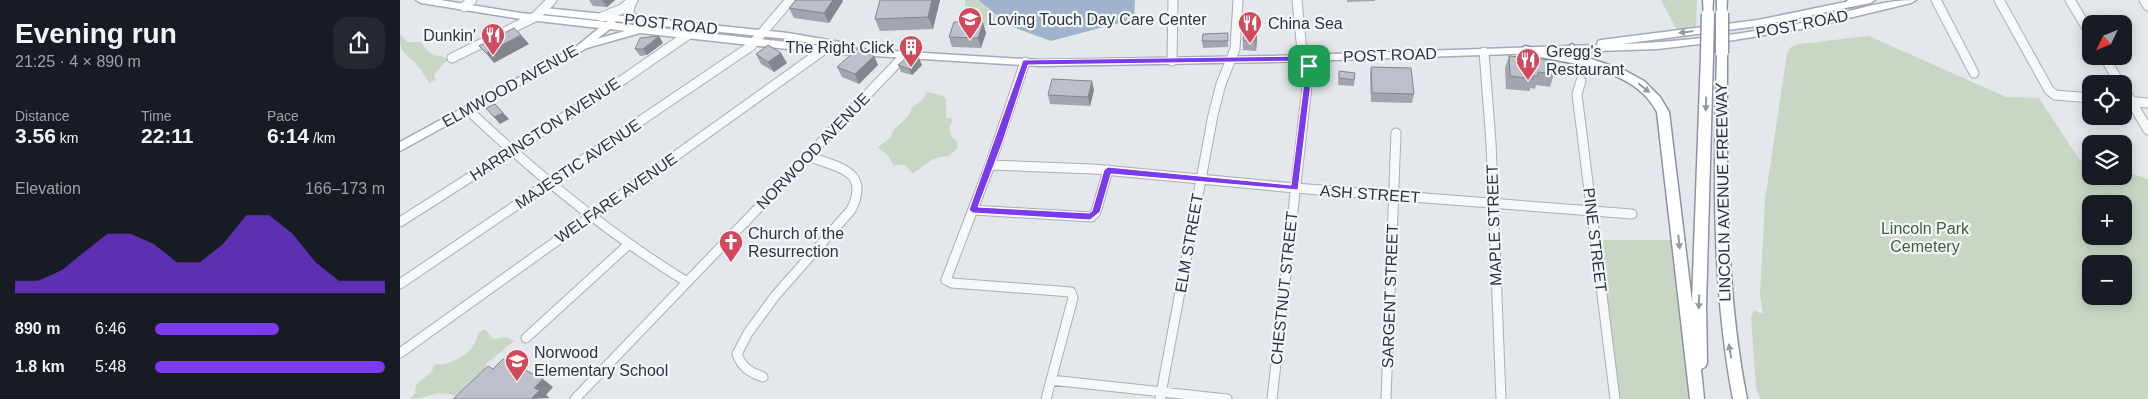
<!DOCTYPE html>
<html lang="en">
<head>
<meta charset="utf-8">
<style>
  body { margin:0; font-family:Helvetica,sans-serif; background:#242831; color:#f1f3f6; height:100vh; display:flex; flex-direction:column; font-size:19px; white-space:nowrap }
  * { box-sizing:border-box; margin:0 }
  p { font-size:16px; color:#9ea1a6 }
  .icon { flex:none; width:28px; height:28px; fill:none; stroke:currentColor; stroke-width:2; stroke-linecap:round; stroke-linejoin:round }
  .map { position:relative; flex:1; overflow:hidden }
  .sheet { display:flex; flex-direction:column; background:#171b24; width:400px }
  .sheet>* { flex:none }
  .needle { width:32px; rotate:227deg }
  .buttons { position:absolute; left:1682px; top:15px; display:grid; gap:10px }
  .buttons a { display:grid; place-items:center; width:50px; height:50px; border-radius:10px; background:#171b24; box-shadow:0 2px 12px #0003; font-size:25px }
  .pin { position:absolute; display:grid; place-items:center; width:42px; height:42px; color:#fff; margin:-21px; border-radius:10px; box-shadow:0 2px 8px #0006 }
  .round { display:grid; place-items:center; flex:none; width:52px; height:52px; border-radius:15px; background:#242831 }
  .head { display:flex; align-items:center; justify-content:space-between; height:85px; padding:0 15px }
  h1 { font-size:28px; font-weight:700; line-height:38px }
  .figures { display:grid; grid-template-columns:repeat(3,1fr); gap:8px; height:85px; padding:5px 15px }
  .figures div { display:grid; align-content:center }
  .figures b { font-size:21px; font-weight:700 }
  .figures small { font-size:14px; font-weight:400 }
  .figures p { font-size:14px }
  .chart { height:140px; padding:10px 15px }
  .chart p { display:flex; justify-content:space-between }
  .chart svg { width:100%; height:90px; margin-top:5px; fill:#7c3aed; opacity:.7 }
  ul { padding:0 15px; list-style:none; font-size:16px }
  li { display:grid; grid-template-columns:80px 60px 1fr; align-items:center; height:38px }
  li i { height:12px; border-radius:6px; background:#7c3aed }
  main { display:flex; flex:1; min-height:0 }
  .map>svg:first-child { display:block }
  .green { fill:#c9d6c5; fill-rule:evenodd }
  .water { fill:#9fb4cc }
  .lines { fill:none; stroke-linecap:round; stroke-linejoin:round }
  .minor-casing { stroke:#a9aeb7; stroke-width:11 }
  .major-casing { stroke:#a3abb8; stroke-width:3 }
  .highway-casing { stroke:#8b94a3; stroke-width:3 }
  .minor { stroke:#f7f8fa; stroke-width:9 }
  .major { fill:#fff; fill-rule:evenodd }
  .highway { fill:#fff; fill-rule:evenodd }
  .highway-bridge-casing { stroke:#8b94a3; stroke-width:15; stroke-linecap:butt }
  .highway-bridge { stroke:#fff; stroke-width:12 }
  .wall { fill:#a1a5ae }
  .shaded-wall { fill:#83868d }
  .building { fill:#bbc0ca; stroke:#83868d }
  .oneway { fill:#959aa2 }
  .route { fill:#7c3aed; stroke:#fff; fill-rule:evenodd }
  .labels { text-anchor:middle; dominant-baseline:central; stroke-width:4.5; stroke-linejoin:round; paint-order:stroke }
  .poi-label { font-size:16px; fill:#2b3445; stroke:#f4f6f9; text-anchor:start }
  .street-label { font-size:16px; fill:#2b3445; stroke:#f4f6f9 }
  .park-label { font-size:16px; fill:#3f6138; stroke:#f4f6f9 }
</style>
</head>
<body>
<main>
<section class="sheet">
<div class="head"><div><h1>Evening run</h1><p>21:25 · 4 × 890 m</p></div><a class="round"><svg class="icon" aria-label="share" viewBox="0 0 24 24"><path d="M12 15V3M7 8l5-5 5 5M5 13v7h14v-7"/></svg></a></div>
<div class="figures">
<div><p>Distance</p><b>3.56<small> km</small></b></div>
<div><p>Time</p><b>22:11</b></div>
<div><p>Pace</p><b>6:14<small> /km</small></b></div>
</div>
<div class="chart"><p><span>Elevation</span>166–173 m</p>
<svg viewBox="0 0 160 44" preserveAspectRatio="none"><path d="M0 44V38L10 38L20 33L30 24L40 15L50 15L60 20L70 29L80 29L90 20L100 6L110 6L120 15L130 29L140 38L150 38L160 38V44z"/></svg>
</div>
<ul>
<li><b>890 m</b>6:46<i style="width:54%"></i></li>
<li><b>1.8 km</b>5:48<i style="width:100%"></i></li>
</ul>
</section>
<div class="map">
<svg width="1748" height="399" viewBox="0 0 1748 399">
  <rect width="100%" height="100%" fill="#e4e7ec"/>
  <path class="green" d="M565,0H577L599,18L588,26H569L573,10L565,5Z
    M1261,0H1297L1296,29L1278,32Z
    M0,34L7,42H21C30,57 35,54 50,59L43,64L34,75L35,80L29,83C25,77 22,70 17,65C5,50 0,57 0,34Z
    M1469,36L1606,97L1639,98L1679,159L1691,162V176H1724V172L1748,179V399H1360L1356,387L1351,317L1354,310L1363,314L1360,295L1365,200L1387,54L1391,47L1399,44ZM1691,204H1724V236H1691ZM1691,264H1724V296H1691Z
    M526,92L541,95L546,99V118H553L549,128L552,137L557,141L558,147C546,161 547,154 534,159C527,162 521,169 514,172L513,174L505,165H493L489,157L478,147L491,137L493,131L509,115L512,108L524,98Z
    M1199,240H1279L1298,399H1219Z
    M85,329L93,339L107,337L114,341L86,364L84,374L54,396C38,389 26,399 10,399L15,393L16,385L32,371L34,365C38,363 41,365 45,364C62,359 75,350 78,333Z"/>
  <path class="water" d="M578,0H735L734,19L651,41L610,26Z"/>
  <g class="lines">
    <g class="minor-casing">
      <path id="minor" d="M1536,0L1574,73
        M1599,0L1649,90L1655,95L1691,98
        M1670,0L1691,35
        M1744,0L1748,6
        M232,1L229,10L230,16L237,20
        M64,7L72,0
        M202,17L222,9L233,0
        M1084,52L1091,142L1101,399
        M1704,56L1720,84
        M52,58L135,17L152,0
        M772,61L773,0
        M625,62L590,165L546,280L552,283L671,292L673,298L646,399
        M1181,81L1177,94L1215,399
        M1724,89L1748,130
        M1726,101L1748,103
        M68,110C136,174 207,233 287,282
        M590,165L693,169L895,188L1232,214
        M573,210L691,217L696,212L708,170
        M0,222L224,79L289,34
        M0,284L351,46L390,0
        M126,338L229,244
        M0,353L429,46
        M363,377C350,372 342,368 337,354L348,333L375,296L451,210C471,170 438,168 408,156
        M651,380L827,399
        M175,399L506,54
        M760,399L813,115L821,84L835,49L838,0
        M872,399L909,68L902,51L897,0
        M986,399L996,133"/>
    </g>
    <g class="major-casing">
      <path id="major" d="M16,0H40L121,13L206,22L208,21L145,14L140,11L145,8L388,33L440,42L445,45L443,48L640,60L873,56L1197,45L1198,41L1201,40L1358,20L1455,0H1475L1470,3L1358,26L1221,44C1283,42 1346,34 1407,22C1443,14 1479,0 1516,0L1511,3L1407,28L1334,40L1257,49L873,62L640,66L425,53L240,33L187,48L0,151V142L177,46L199,28L121,19L21,3ZM215,21L388,39L432,47L216,23ZM210,29L225,31L197,39Z"/>
    </g>
    <g class="highway-casing">
      <path id="highway" d="M1303,0H1313L1312,17H1304Z
        M1317,0H1327L1326,15L1322,17L1317,13Z
        M1448,0H1461L1452,7H1444L1443,5Z
        M1172,44L1191,59L1224,70L1244,81L1260,97L1269,112L1292,302L1301,56L1307,52L1313,56L1306,306L1307,363L1305,367L1301,369L1304,399H1290L1257,112C1234,67 1169,64 1125,54L1120,50L1125,46L1173,57L1167,48Z
        M1322,49L1327,53C1327,171 1324,282 1347,399H1333C1311,282 1314,171 1317,53Z"/>
    </g>
    <use href="#minor" class="minor"/>
    <use href="#major" class="major"/>
    <use href="#highway" class="highway"/>
    <g class="highway-bridge-casing">
      <path id="highway-bridge" d="M1322,13V53
        M1307,56L1308,14"/>
    </g>
    <use href="#highway-bridge" class="highway-bridge"/>
  </g>
  <path class="wall" d="M189,0H215L207,7L193,6Z
    M396,0H442L443,1L429,23L394,18L389,8Z
    M480,0H540L533,29L480,31L475,19Z
    M947,0H975V1L947,2Z
    M583,23L586,33L581,48L552,47L549,37Z
    M828,33V47L803,48L802,41Z
    M857,38L856,51L843,50V40Z
    M263,43L247,55L240,56L235,49Z
    M356,54L387,63L374,72L361,64Z
    M474,56L478,65L459,84L442,77L437,67Z
    M1109,56L1154,74L1150,87L1136,85L1135,89L1130,88V91L1106,89L1105,68Z
    M498,65H522L512,75L501,72Z
    M971,67L1014,94L1012,103L971,102L970,76Z
    M939,71L955,73L954,86L938,85Z
    M694,90L690,106L650,104L648,95Z"/>
  <path class="shaded-wall" d="M202,0H215L207,7Z
    M433,0H442L443,1L429,23L424,13Z
    M532,0H540L533,29L528,17Z
    M583,23L586,33L581,48L578,38Z
    M857,28V38L856,51L855,41Z
    M121,35L129,44L94,63L86,53Z
    M259,36L263,43L247,55L243,49Z
    M381,53L387,63L374,72L368,62Z
    M474,56L478,65L459,84L455,74Z
    M519,58L522,65L512,75L509,69Z
    M692,81L694,90L690,106L688,97Z
    M95,104L109,119L100,124L94,117Z
    M143,379L153,387L146,395L150,398L131,399L134,388Z"/>
  <path class="building" d="M396,0H433L424,13L389,8Z
    M480,0H532L528,17L475,19Z
    M554,22L583,23L578,38L549,37Z
    M114,28L121,35L86,53L79,46Z
    M845,28H857L855,41L843,40Z
    M828,33V41H802L803,34Z
    M259,36L243,49H235L240,38Z
    M368,45L381,53L368,62L356,54Z
    M457,49L474,56L455,74L437,67Z
    M1109,56L1153,60L1154,74L1138,72V76H1133V79L1110,76Z
    M506,58H519L509,69L498,65Z
    M971,67L1011,68L1014,94L972,93Z
    M939,71L955,73L954,80L939,78Z
    M652,79L692,81L688,97L648,95Z
    M95,104L103,113L94,117L86,108Z
    M103,359L143,379L134,388L140,390L131,399H53L88,366L93,369Z"/>
  <defs><path id="oneway-solid" d="M-6-.8H1V-3.2L6.5 0L1 3.2V.8H-6Z" transform="scale(1.25)"/></defs>
  <g class="oneway">
    <use href="#oneway-solid" transform="translate(1286 32) rotate(173)"/>
    <use href="#oneway-solid" transform="translate(1244 88) rotate(39)"/>
    <use href="#oneway-solid" transform="translate(1306 104) rotate(92)"/>
    <use href="#oneway-solid" transform="translate(1279 242) rotate(84)"/>
    <use href="#oneway-solid" transform="translate(1299 302) rotate(92)"/>
    <use href="#oneway-solid" transform="translate(1330 351) rotate(-99)"/>
  </g>
  <path class="route" d="M906,56H908L913,66L898,190L711,174L700,212L690,220L573,213L569,210L623,60ZM903,61L906,66L891,185L708,167L704,170L692,211L689,213L578,207L603,141L628,65Z"/>
  <defs>
    <g id="school-pin" transform="scale(1.25)"><path d="M0 17L-7.5 6A9.5 9.5 0 1 1 7.5 6Z" fill="#d1495b" stroke="#f4f6f9"/><path d="M0-5L7-2L0 1L-7-2ZM-4 1L0 2.5L4 1V4Q0 6-4 4Z" fill="#fff"/></g>
    <g id="restaurant-pin" transform="scale(1.25)"><path d="M0 17L-7.5 6A9.5 9.5 0 1 1 7.5 6Z" fill="#d1495b" stroke="#f4f6f9"/><path d="M-5-6h1v4h1v-4h1v4h1v-4h1v5L-1.5 .5V6h-2V.5L-5-1ZM5-6V6H3V1.5H1.5Q1.5-4 5-6Z" fill="#fff"/></g>
    <g id="building-pin" transform="scale(1.25)"><path d="M0 17L-7.5 6A9.5 9.5 0 1 1 7.5 6Z" fill="#d1495b" stroke="#f4f6f9"/><path d="M-4-6H4V6H1V3H-1V6H-4ZM-2.5-4.3h1.7v1.8h-1.7ZM.8-4.3h1.7v1.8H.8ZM-2.5-1h1.7V.8h-1.7ZM.8-1h1.7V.8H.8Z" fill="#fff"/></g>
    <g id="church-pin" transform="scale(1.25)"><path d="M0 17L-7.5 6A9.5 9.5 0 1 1 7.5 6Z" fill="#d1495b" stroke="#f4f6f9"/><path d="M-1.2-6h2.4v3.5h3.3v2.4h-3.3V6h-2.4V-.1h-3.3v-2.4h3.3Z" fill="#fff"/></g>
  </defs>
  <g fill-rule="evenodd">
    <use href="#school-pin" x="570" y="19"/>
    <use href="#restaurant-pin" x="850" y="23"/>
    <use href="#restaurant-pin" x="93" y="35"/>
    <use href="#building-pin" x="511" y="47"/>
    <use href="#restaurant-pin" x="1128" y="60"/>
    <use href="#church-pin" x="331" y="242"/>
    <use href="#school-pin" x="117" y="361"/>
  </g>
  <g class="labels">
    <g class="poi-label">
      <text x="588" y="19">Loving Touch Day Care Center</text>
      <text x="868" y="23">China Sea</text>
      <text x="76" y="35" text-anchor="end">Dunkin'</text>
      <text x="494" y="47" text-anchor="end">The Right Click</text>
      <text x="1146" y="51">Gregg's<tspan x="1146" dy="18">Restaurant</tspan></text>
      <text x="348" y="233">Church of the<tspan x="348" dy="18">Resurrection</tspan></text>
      <text x="134" y="352">Norwood<tspan x="134" dy="18">Elementary School</tspan></text>
    </g>
    <g class="street-label">
      <text transform="translate(271 24) rotate(6)">POST ROAD</text>
      <text transform="translate(1402 24) rotate(-11)">POST ROAD</text>
      <text transform="translate(990 55) rotate(-2)">POST ROAD</text>
      <text transform="translate(110 86) rotate(-29)">ELMWOOD AVENUE</text>
      <text transform="translate(145 129) rotate(-33)">HARRINGTON AVENUE</text>
      <text transform="translate(413 151) rotate(-46)">NORWOOD AVENUE</text>
      <text transform="translate(178 164) rotate(-34)">MAJESTIC AVENUE</text>
      <text transform="translate(1323 192) rotate(-91)">LINCOLN AVENUE FREEWAY</text>
      <text transform="translate(970 194) rotate(4)">ASH STREET</text>
      <text transform="translate(216 198) rotate(-35)">WELFARE AVENUE</text>
      <text transform="translate(1094 225) rotate(-92)">MAPLE STREET</text>
      <text transform="translate(1195 240) rotate(83)">PINE STREET</text>
      <text transform="translate(789 243) rotate(-80)">ELM STREET</text>
      <text transform="translate(884 288) rotate(-84)">CHESTNUT STREET</text>
      <text transform="translate(990 296) rotate(-88)">SARGENT STREET</text>
    </g>
    <g class="park-label">
      <text x="1525" y="228">Lincoln Park<tspan x="1525" dy="18">Cemetery</tspan></text>
    </g>
  </g>
</svg>
<div class="buttons">
<a><svg class="needle" viewBox="-14 -14 28 28"><path d="M0-13l5 13h-10z" fill="#e53935"/><path d="M0 13l5-13h-10z" fill="#9ea1a6"/></svg></a>
<a><svg class="icon" aria-label="locate" viewBox="0 0 24 24"><circle cx="12" cy="12" r="6"/><path d="M12 2v4M12 18v4M2 12h4M18 12h4"/></svg></a>
<a><svg class="icon" aria-label="layers" viewBox="0 0 24 24"><path d="M12 4l9 5-9 5-9-5zM3 14l9 5 9-5"/></svg></a>
<a>+</a>
<a>−</a>
</div>
<div class="pin" style="left:909px;top:66px;background:#1e9e55"><svg class="icon" aria-label="arrive" viewBox="0 0 24 24"><path d="M6 21V4h12l-3 4 3 4H6"/></svg></div>
</div>
</main>
</body>
</html>
